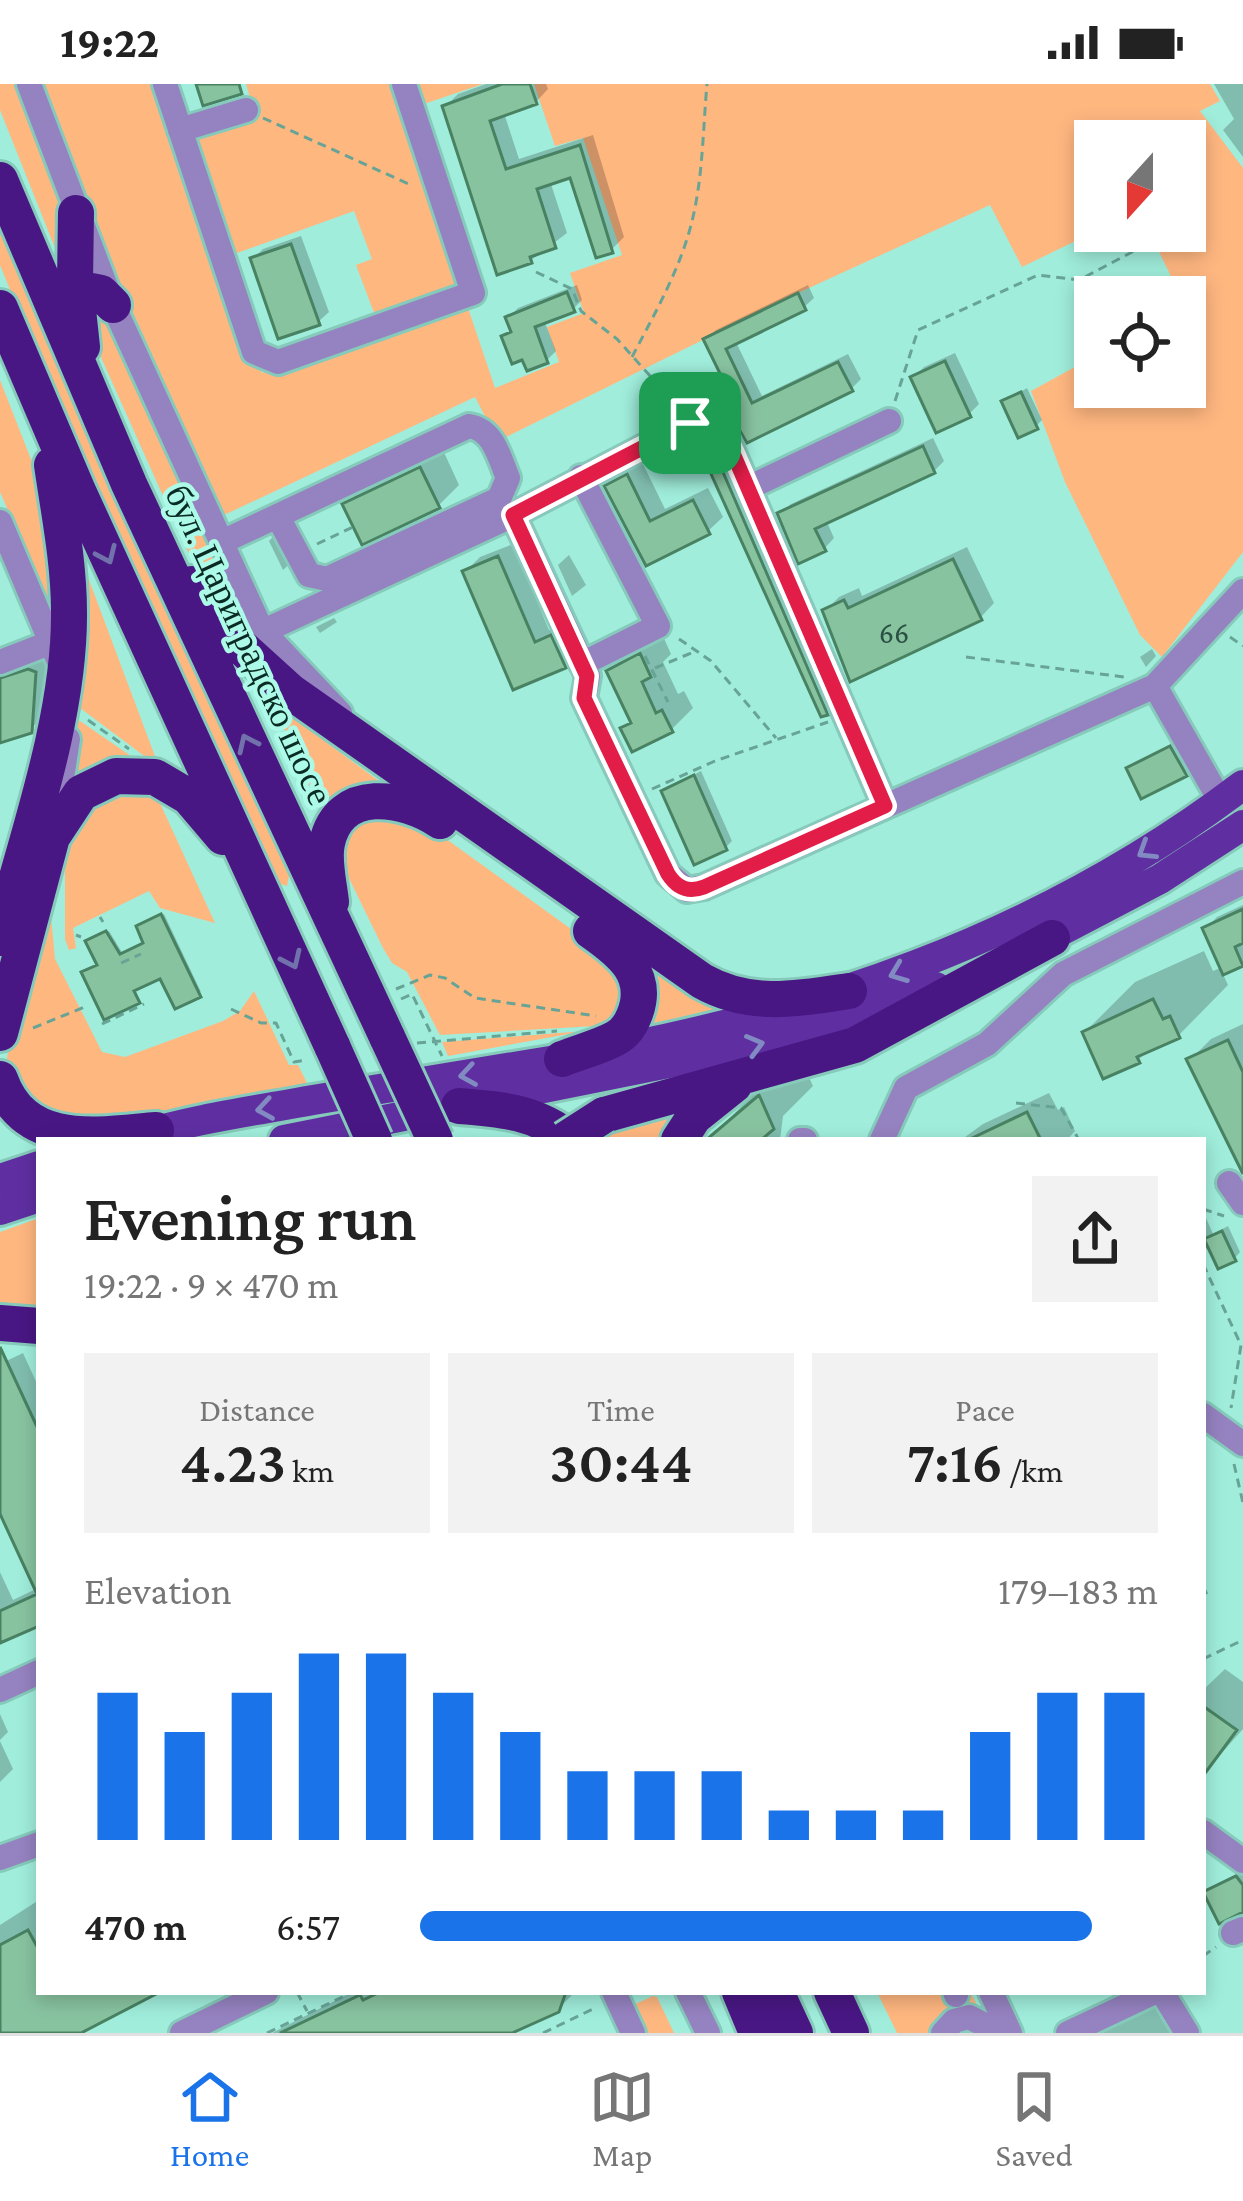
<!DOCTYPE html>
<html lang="en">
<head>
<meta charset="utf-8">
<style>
  body { margin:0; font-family:"Crimson Pro",serif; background:#f2f2f2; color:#222; height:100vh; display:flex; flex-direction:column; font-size:45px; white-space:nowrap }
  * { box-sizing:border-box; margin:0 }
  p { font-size:39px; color:#767676 }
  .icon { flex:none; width:66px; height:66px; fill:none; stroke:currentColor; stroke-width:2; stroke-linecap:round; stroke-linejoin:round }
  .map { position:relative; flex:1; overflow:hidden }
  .panel { position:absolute; left:36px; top:1053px; width:1170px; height:858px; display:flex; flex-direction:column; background:#fff; border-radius:0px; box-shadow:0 6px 18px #0003 }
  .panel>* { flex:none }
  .needle { width:78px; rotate:201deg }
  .tools { position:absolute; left:1074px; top:36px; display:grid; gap:24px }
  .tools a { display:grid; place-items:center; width:132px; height:132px; border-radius:0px; background:#fff; box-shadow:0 6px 18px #0003; font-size:60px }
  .pin { position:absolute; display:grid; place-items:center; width:102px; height:102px; color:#fff; margin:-51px; border-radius:24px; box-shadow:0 6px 18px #0006 }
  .round { display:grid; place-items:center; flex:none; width:126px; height:126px; border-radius:0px; background:#f2f2f2 }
  .head { display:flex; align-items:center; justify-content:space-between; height:204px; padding:0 48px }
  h1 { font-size:66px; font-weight:600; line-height:90px }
  .metrics { display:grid; grid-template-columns:repeat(3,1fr); gap:18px; height:204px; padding:12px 48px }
  .metrics div { display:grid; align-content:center; border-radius:0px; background:#f2f2f2; text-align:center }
  .metrics b { font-size:60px; font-weight:600 }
  .metrics small { font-size:33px; font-weight:400 }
  .metrics p { font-size:33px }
  .chart { height:336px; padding:24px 48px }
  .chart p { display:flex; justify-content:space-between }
  .chart svg { width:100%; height:216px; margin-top:12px; stroke:#1a73e8; stroke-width:6 }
  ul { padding:0 48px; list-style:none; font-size:39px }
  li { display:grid; grid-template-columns:192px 144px 1fr; align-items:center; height:90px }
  li i { height:30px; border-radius:15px; background:#1a73e8 }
  .status { display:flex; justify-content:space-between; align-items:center; height:84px; padding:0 60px; background:#fff; direction:ltr }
  .status svg { height:33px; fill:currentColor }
  .tab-bar { display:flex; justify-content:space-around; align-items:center; height:168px; border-top:3px solid #e0e0e0; background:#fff; font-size:33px; color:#767676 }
  .tab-bar a { display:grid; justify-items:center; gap:6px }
  .tab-bar .selected { color:#1a73e8 }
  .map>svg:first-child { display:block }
  .green { fill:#ffb780 }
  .shadow { fill:#0003 }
  .building { fill:#88c3a0; stroke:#488262; stroke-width:3 }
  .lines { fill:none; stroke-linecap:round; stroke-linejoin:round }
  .minor-casing { stroke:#85caba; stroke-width:30 }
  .major-casing { stroke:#85caba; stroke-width:36 }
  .highway-casing { stroke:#85caba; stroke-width:42 }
  .path { stroke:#68a496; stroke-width:3; stroke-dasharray:9 6; stroke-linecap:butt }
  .minor { stroke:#9582c0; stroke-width:24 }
  .major { stroke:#5f2fa2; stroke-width:30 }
  .highway { stroke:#491784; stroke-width:36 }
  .highway-bridge-casing { stroke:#85caba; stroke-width:42; stroke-linecap:butt }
  .highway-bridge { stroke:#491784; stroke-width:36 }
  .oneway { stroke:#7172ac }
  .oneway2 { stroke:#828ac2 }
  .route-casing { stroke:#fff; stroke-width:24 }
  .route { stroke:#e11d48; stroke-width:15 }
  .labels { text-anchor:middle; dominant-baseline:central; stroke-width:9; stroke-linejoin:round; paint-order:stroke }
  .number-label { font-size:30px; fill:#2a5143 }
  .street-label { font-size:36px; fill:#0a2b24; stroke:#adfae8 }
</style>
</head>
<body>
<div class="status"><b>19:22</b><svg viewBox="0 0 49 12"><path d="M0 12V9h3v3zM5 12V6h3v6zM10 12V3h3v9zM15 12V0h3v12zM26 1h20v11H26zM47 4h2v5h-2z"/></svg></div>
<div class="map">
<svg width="1243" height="1949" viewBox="0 0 1243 1949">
  <rect width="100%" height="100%" fill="#a0eddb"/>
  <path class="green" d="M0,0H15L67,132V194L0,26Z
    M43,0H165L182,53L255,30L246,0H483L412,24L473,209L379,242L356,181L372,175L354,127L223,174L262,289L466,218L495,304L559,278L547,243L584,229L570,189L622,171L583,54L555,62L534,0H1210L1220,17L1200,27L1243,84V468L1162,573L1140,551L1065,398L1031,307L1095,272V303H1185V213H1181L1149,147H1185V57H1095L1096,147L1022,183L990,121L798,209L498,357L475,313L224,431L110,178Z
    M0,139L55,276L289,792L287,802L277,799L40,280L0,181Z
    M102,219L154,339L265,572L210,517L91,251L84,220Z
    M0,296L43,406L57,539L0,408Z
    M74,463L86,488L159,683L76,621Z
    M263,597L327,659L383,700L325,736Z
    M78,636L80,637L144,681L68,709Z
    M153,704L215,839L160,824L149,807L73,844L76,864L69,866L65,855V757L92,712Z
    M362,731L424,739L618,879L628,898L616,932L597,942L440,951L407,888L392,879L383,864L342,780L339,752Z
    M49,811L55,875L102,968L125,973L223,937L240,927L254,907L289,981H298L308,1001L147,1032L45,1035L8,984L7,973Z
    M642,876L721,924L646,941Z
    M585,947L448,972L442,958Z
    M679,1025L664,1056H591L598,1051Z
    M39,1134V1227L0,1225V1148Z
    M877,1908H970L980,1926L937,1949H897Z
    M653,1912L657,1913L674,1949H646L633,1921Z"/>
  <path class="shadow" d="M486,0H546L548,5L536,18L504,29L519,75L593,51L624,153L611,166L572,90L550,97L567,149L530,177L445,23L458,10Z
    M1214,0H1243V73L1223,46L1234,35Z
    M301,152L329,228L318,238L253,175L263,165Z
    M577,201L582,216L573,225L544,236L556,267L547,276L524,272L504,252L513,244L509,233L518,224Z
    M808,201L814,214L804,223L735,256L762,312L848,270L861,295L851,305L740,324L706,255L716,246Z
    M955,269L979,320L969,330L914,293L924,283Z
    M1027,304L1042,336L1036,342L1004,318Z
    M933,354L944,377L934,387L826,436L834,454L824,465L780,430L791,420Z
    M720,356L840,614L826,628L706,370Z
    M442,364L459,401L438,422L346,420L367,399Z
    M642,378L665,425L708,404L723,433L708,447L647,478L608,403L622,389Z
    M290,435L308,463L283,486L269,457Z
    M513,460L549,546L565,539L578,567L564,581L514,602L466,487L480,473Z
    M967,463L994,519L980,534L825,527L839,513L859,504L862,512Z
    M569,471L586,501L572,512L558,481Z
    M334,534L337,538L320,549L316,543Z
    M662,550L671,570L663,578L678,610L684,607L693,624L671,646L624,645L633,636L609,587L631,566Z
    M1152,565L1156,572L1146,583L1140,573Z
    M41,575L46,577L42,634L24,651L0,656V583Z
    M1177,657L1191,683L1185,689L1129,685Z
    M701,687L732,757L726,763L664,707Z
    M1243,821V879L1222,888L1228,901L1178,952L1150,964L1138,976L1085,948L1135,898L1204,867L1213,887L1223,883L1205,845L1217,833Z
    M164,830L201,908L162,891L135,903L138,917L100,881L91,855L109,847L123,870L146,859L142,840Z
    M1243,940V1076L1190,976L1211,955Z
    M800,974L813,1002L783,1032L780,1056H709L755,1008Z
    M1049,1009L1058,1026L1064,1023L1075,1047L1067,1056H961L983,1040Z
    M1206,1134L1213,1150L1228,1142L1240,1168L1234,1175L1210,1161L1203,1168Z
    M23,1269L39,1304V1538L0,1556V1488L13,1516L38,1504L0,1423V1280Z
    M1225,1585L1243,1598V1645L1203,1690V1606Z
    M0,1630L8,1648L0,1656Z
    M0,1657L13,1685L0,1698Z
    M1243,1787V1825L1206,1809L1212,1803Z
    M39,1816V1908H154L74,1949H0V1841Z
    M352,1908H575L557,1926L508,1949H272Z
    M1153,1915L1170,1949H1099L1114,1934Z"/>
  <path class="building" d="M196,0H239L242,10L203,22Z
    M502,0H530L537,20L490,37L506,85L580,61L613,169L596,174L570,94L537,105L556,164L530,173L532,179L497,191L442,22Z
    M291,160L320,241L278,255L250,174Z
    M567,208L575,228L535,243L548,279L527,287L522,276L512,280L501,252L511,248L505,233Z
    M798,209L806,226L726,265L752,319L838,278L853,307L747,359L730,330L738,326L703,255Z
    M945,277L971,333L936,349L910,293Z
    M1021,308L1038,345L1018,354L1001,317Z
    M923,362L935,389L815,445L826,467L798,480L777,429Z
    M713,365L828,631L821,633L702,370Z
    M420,383L440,424L362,461L342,420Z
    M627,390L650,437L693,416L710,450L646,482L604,402Z
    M498,472L535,558L551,551L566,584L513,606L462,487Z
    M953,475L982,536L850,598L822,526L844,516L848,524Z
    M640,569L651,593L642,598L656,629L662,626L673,648L632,668L620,644L631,639L606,587Z
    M28,585L36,588L32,649L0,659V594Z
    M1170,662L1187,692L1141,715L1126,684Z
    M694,691L727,766L694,781L661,707Z
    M1243,825V859L1235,863L1243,882L1223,891L1202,844Z
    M161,830L201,913L175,925L160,895L134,907L140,919L104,936L81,888L97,881L85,857L106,847L120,870L143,859L136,842Z
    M1153,915L1163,935L1170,932L1180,954L1137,973L1140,979L1103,995L1082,948Z
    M1228,956L1243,988V1090L1186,975Z
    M759,1011L774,1045L761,1056H706Z
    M1027,1028L1041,1056H968Z
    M1222,1147L1236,1177L1218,1185L1204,1155Z
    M0,1263L39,1347V1542L0,1559V1527L37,1510L0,1430Z
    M1203,1622L1237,1646L1203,1692Z
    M1236,1792L1243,1801V1828L1219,1840L1203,1808Z
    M28,1846L39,1866V1908H160L81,1949H0V1861Z
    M380,1908H566L559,1928L512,1949H280L360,1911L363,1916Z"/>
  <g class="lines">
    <g class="minor-casing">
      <path id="minor" d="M29,0L113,221L284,595
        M165,0L254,268L278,278L473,209L404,0
        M180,46L246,26
        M581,393L658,542L582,580
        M748,404L889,337
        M513,431L588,592L584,614L668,790L687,806L704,803L1155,602L1243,507
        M0,438L60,580
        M222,458L469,342C494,346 499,373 508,394L499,415L327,495L309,491L278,433
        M264,547L513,431L690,339L708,334L726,353L885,722
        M273,558L340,629
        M0,578L52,558
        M1155,602L1221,718
        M55,739L68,655
        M800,1056H805
        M882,1056L906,1004L987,960L1063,890L1243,798
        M1229,1099L1243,1119
        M1203,1331L1243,1360
        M0,1606L39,1588
        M1203,1748L1243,1777
        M0,1774L39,1760
        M1233,1849L1243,1845
        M614,1908L633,1949
        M688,1908L708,1949
        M955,1908L956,1911
        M991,1908L1010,1949
        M1162,1908L1187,1949
        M182,1949L266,1908
        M943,1949L954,1937L969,1933L1000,1949
        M1068,1949L1155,1908"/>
    </g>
    <g class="major-casing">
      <path id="major" d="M1030,863L1160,795L1243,741
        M135,1053C193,1035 253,1027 313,1016C394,1003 475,990 556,976C805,934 1039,856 1243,701
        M284,1056L753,962L936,903
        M0,1095L39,1082
        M0,1126L39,1113"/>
    </g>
    <g class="highway-casing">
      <path id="highway" d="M0,96L129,400L388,955
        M76,129L75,198L82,263
        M77,221L91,207L101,209L113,221
        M0,224L78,407L333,964
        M192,500L239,561L291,608L702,897C750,924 797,915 849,907
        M331,818C329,799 323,777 327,759C339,701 404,713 440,737
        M0,854C27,752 70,633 69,528C69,479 59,429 52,381
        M0,949L52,753L81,709L116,692L155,693L189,713L223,753
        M562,975C579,968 600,963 616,954C625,949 630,942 634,932C651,891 621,868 591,847
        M0,995C25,1065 97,1051 156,1046
        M459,1022C502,1025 537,1028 571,1056
        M604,1031L855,961L1052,854
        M679,1056L694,1033L734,1001
        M0,1239L39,1242
        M740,1908L757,1949
        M776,1908L795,1949
        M832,1908L851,1949"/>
    </g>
    <path class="path" d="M263,34L413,102
      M536,188L572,205L581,227L617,255L678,323
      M632,273C655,229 682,182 693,133C703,90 703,44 707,0
      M895,317L918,246L1038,191L1079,196L1134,167
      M317,460L353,443
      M1230,553L1243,562
      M679,555L711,577L776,654
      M645,572L668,618
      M966,573L1124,593
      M655,584L696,567
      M88,636L129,665
      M652,705L715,677L828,638
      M100,833L103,838
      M76,851L81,853
      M121,879L141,870
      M396,905L430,891L445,894L475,914L596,932
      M401,915L412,910L442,972
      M231,925L261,939H276L294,978L307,976
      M102,940L144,920
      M33,944L87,922
      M417,959L557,947
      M1016,1019L1061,1024L1079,1056
      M1203,1125L1224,1132
      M1203,1180L1241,1261L1231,1324
      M1234,1380L1243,1419
      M1203,1502L1207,1511L1203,1513
      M1203,1575L1243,1556
      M1203,1872L1216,1863
      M297,1908L307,1927
      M267,1949L353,1908
      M543,1949L595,1924"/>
    <use href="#minor" class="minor"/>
    <use href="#major" class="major"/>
    <use href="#highway" class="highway"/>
    <g class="highway-bridge-casing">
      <path id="highway-bridge" d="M388,955L435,1056
        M333,964L374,1056
        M565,1056L604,1031"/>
    </g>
    <use href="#highway-bridge" class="highway-bridge"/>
  </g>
  <defs><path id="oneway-chevron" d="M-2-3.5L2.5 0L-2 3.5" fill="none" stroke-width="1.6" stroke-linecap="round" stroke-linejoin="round" transform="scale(3)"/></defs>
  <g class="oneway">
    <use href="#oneway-chevron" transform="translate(107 471) rotate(66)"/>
    <use href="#oneway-chevron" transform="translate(247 659) rotate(-115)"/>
    <use href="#oneway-chevron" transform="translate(292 876) rotate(65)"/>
  </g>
  <g class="oneway2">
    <use href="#oneway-chevron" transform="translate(1146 767) rotate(148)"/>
    <use href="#oneway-chevron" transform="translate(898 889) rotate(159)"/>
    <use href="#oneway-chevron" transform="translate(755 961) rotate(-15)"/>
    <use href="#oneway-chevron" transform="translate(468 991) rotate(171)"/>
    <use href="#oneway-chevron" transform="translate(265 1025) rotate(171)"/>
  </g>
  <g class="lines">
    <g class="route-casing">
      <path id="route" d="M709,334L726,353L885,722L704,803C688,809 677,804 668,790L584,614L587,592L513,431L690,339Z"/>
    </g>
    <use href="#route" class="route"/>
  </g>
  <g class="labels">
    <g class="number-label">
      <text x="894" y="548">66</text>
    </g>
    <g class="street-label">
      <text transform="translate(249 561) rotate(65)">бул. Цариградско шосе</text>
    </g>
  </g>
</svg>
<div class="tools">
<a><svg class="needle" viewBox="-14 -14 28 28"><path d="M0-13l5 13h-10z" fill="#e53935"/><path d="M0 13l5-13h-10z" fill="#767676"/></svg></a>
<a><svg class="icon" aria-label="locate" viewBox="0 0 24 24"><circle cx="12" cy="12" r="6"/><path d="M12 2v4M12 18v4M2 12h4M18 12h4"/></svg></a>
</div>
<div class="pin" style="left:690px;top:339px;background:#1e9e55"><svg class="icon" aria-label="arrive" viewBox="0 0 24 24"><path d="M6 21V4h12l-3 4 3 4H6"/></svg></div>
<section class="panel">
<div class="head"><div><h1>Evening run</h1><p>19:22 · 9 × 470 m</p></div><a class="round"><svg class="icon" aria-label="share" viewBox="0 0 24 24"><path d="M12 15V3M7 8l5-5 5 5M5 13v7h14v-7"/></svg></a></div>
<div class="metrics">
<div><p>Distance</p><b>4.23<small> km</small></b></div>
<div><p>Time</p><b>30:44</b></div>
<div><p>Pace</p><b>7:16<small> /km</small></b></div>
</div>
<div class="chart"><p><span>Elevation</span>179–183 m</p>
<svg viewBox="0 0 160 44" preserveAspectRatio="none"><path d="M5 44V14M15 44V22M25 44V14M35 44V6M45 44V6M55 44V14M65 44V22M75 44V30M85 44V30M95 44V30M105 44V38M115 44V38M125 44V38M135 44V22M145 44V14M155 44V14"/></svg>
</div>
<ul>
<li><b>470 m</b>6:57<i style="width:91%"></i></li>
</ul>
</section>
</div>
<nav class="tab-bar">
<a class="selected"><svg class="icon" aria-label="home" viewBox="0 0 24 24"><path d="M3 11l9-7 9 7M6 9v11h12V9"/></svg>Home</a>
<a><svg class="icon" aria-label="map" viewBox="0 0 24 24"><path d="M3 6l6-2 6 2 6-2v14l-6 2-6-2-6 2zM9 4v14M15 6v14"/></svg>Map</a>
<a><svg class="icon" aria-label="saved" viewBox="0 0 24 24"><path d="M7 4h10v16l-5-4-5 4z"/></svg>Saved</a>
</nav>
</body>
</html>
